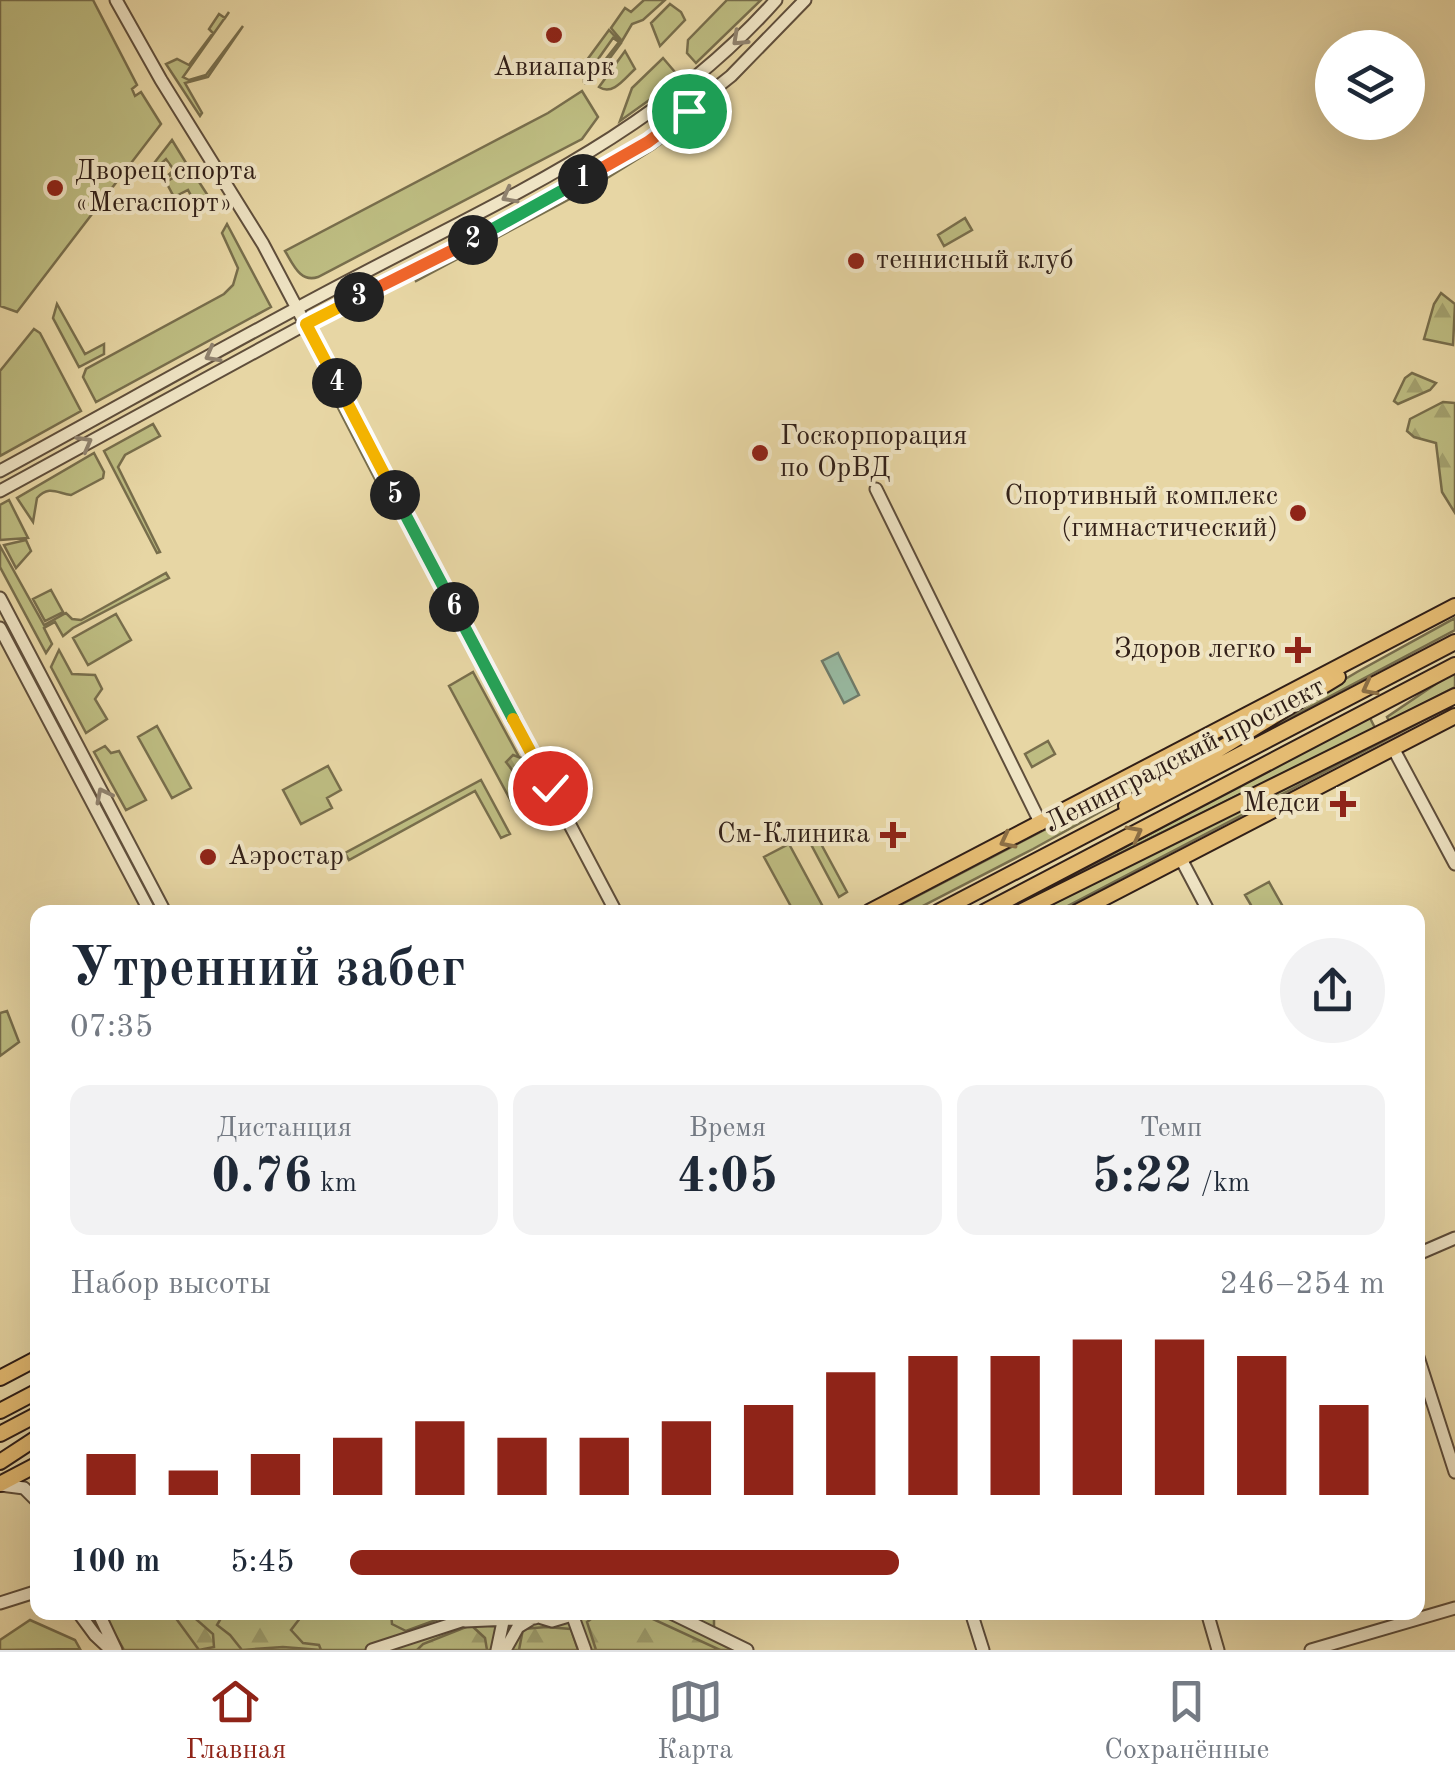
<!DOCTYPE html>
<html lang="ru">
<head>
<meta charset="utf-8">
<style>
  body { margin:0; font-family:"Old Standard TT",serif; background:#f2f2f3; color:#1f2937; height:100vh; display:flex; flex-direction:column; font-size:38px; white-space:nowrap }
  * { box-sizing:border-box; margin:0 }
  p { font-size:32px; color:#747a83 }
  .icon { flex:none; width:55px; height:55px; fill:none; stroke:currentColor; stroke-width:2; stroke-linecap:round; stroke-linejoin:round }
  .map { position:relative; flex:1; overflow:hidden }
  .details { position:absolute; left:30px; top:905px; width:1395px; height:715px; display:flex; flex-direction:column; background:#fff; border-radius:20px; box-shadow:0 10px 40px #0002 }
  .details>* { flex:none }
  .tools { position:absolute; left:1315px; top:30px; display:grid; gap:20px }
  .tools a { display:grid; place-items:center; width:110px; height:110px; border-radius:50%; background:#fff; box-shadow:0 10px 40px #0002; font-size:50px }
  .pin { position:absolute; display:grid; place-items:center; width:85px; height:85px; color:#fff; margin:-42px; border:5px solid #fff; border-radius:50%; box-shadow:0 2px 10px #0007 }
  .km { position:absolute; width:50px; height:50px; margin:-25px; border-radius:50%; background:#222; color:#fff; font-size:28px; line-height:50px; text-align:center }
  .round { display:grid; place-items:center; flex:none; width:105px; height:105px; border-radius:52px; background:#f2f2f3 }
  .summary { display:flex; align-items:center; justify-content:space-between; height:170px; padding:0 40px }
  h1 { font-size:55px; font-weight:600; line-height:75px }
  .metrics { display:grid; grid-template-columns:repeat(3,1fr); gap:15px; height:170px; padding:10px 40px }
  .metrics div { display:grid; align-content:center; border-radius:20px; background:#f2f2f3; text-align:center }
  .metrics b { font-size:50px; font-weight:600 }
  .metrics small { font-size:28px; font-weight:400 }
  .metrics p { font-size:28px }
  .chart { height:280px; padding:20px 40px }
  .chart p { display:flex; justify-content:space-between }
  .chart svg { width:100%; height:180px; margin-top:10px; stroke:#8f2418; stroke-width:6 }
  ul { padding:0 40px; list-style:none; font-size:32px }
  li { display:grid; grid-template-columns:160px 120px 1fr; align-items:center; height:75px }
  li i { height:25px; border-radius:12px; background:#8f2418 }
  .tabs { display:flex; justify-content:space-around; align-items:center; height:140px; border-top:2px solid #e0e1e3; background:#fff; font-size:28px; color:#747a83 }
  .tabs a { display:grid; justify-items:center; gap:5px }
  .tabs .on { color:#8f2418 }
  .map>svg:first-child { display:block }
  .green { fill:#bdbc81; stroke:#786e4c; stroke-width:2.5 }
  .forest { fill:url(#forest-firs); stroke:#786e4c; stroke-width:2.5 }
  .water { fill:#98baa2; stroke:#6f7c6b; stroke-width:2.5 }
  .lines { fill:none; stroke-linecap:round; stroke-linejoin:round }
  .minor-casing { stroke:#5f4e3b; stroke-width:15 }
  .major-casing { stroke:#322018; stroke-width:18 }
  .minor { stroke:#efe4c4; stroke-width:11 }
  .major { stroke:#e4bb72; stroke-width:14 }
  .oneway { stroke:#90826e }
  .oneway2 { stroke:#8b6e45 }
  .split-1-casing { stroke:#fff; stroke-width:20 }
  .split-2-casing { stroke:#fff; stroke-width:20 }
  .split-3-casing { stroke:#fff; stroke-width:20 }
  .split-4-casing { stroke:#fff; stroke-width:20 }
  .split-5-casing { stroke:#fff; stroke-width:20 }
  .split-6-casing { stroke:#fff; stroke-width:20 }
  .split-7-casing { stroke:#fff; stroke-width:20 }
  .split-8-casing { stroke:#fff; stroke-width:20 }
  .split-1 { stroke:#f0652b; stroke-width:12 }
  .split-2 { stroke:#22a559; stroke-width:12 }
  .split-3 { stroke:#f0652b; stroke-width:12 }
  .split-4 { stroke:#f5b400; stroke-width:12 }
  .split-5 { stroke:#f5b400; stroke-width:12 }
  .split-6 { stroke:#22a559; stroke-width:12 }
  .split-7 { stroke:#22a559; stroke-width:12 }
  .split-8 { stroke:#f5b400; stroke-width:12 }
  .poi-dot { fill:#8f2418; stroke:#efe4c4; stroke-width:4 }
  .labels { text-anchor:middle; dominant-baseline:central; stroke-width:8; stroke-linejoin:round; paint-order:stroke }
  .poi-label { font-size:28px; fill:#322018; stroke:#efe4c4; text-anchor:start }
  .street-label { font-size:28px; fill:#322018; stroke:#efe4c4 }
</style>
</head>
<body>
<div class="map">
<svg width="1455" height="1650" viewBox="0 0 1455 1650">
  <defs>
    <pattern id="forest-firs" width="22" height="20" patternUnits="userSpaceOnUse" patternTransform="scale(2.5)"><rect width="22" height="20" fill="#bdbc81"/><path d="M5 1l3.5 6h-7zM16 11l3.5 6h-7z" fill="#a3a16f"/></pattern>
  </defs>
  <rect width="100%" height="100%" fill="#e7d6a4"/>
  <filter id="stains"><feTurbulence type="fractalNoise" baseFrequency=".002" numOctaves="4"/><feColorMatrix values="0 0 0 0 .2 0 0 0 0 .09 0 0 0 0 .02 0 0 0 .5 -.17"/></filter>
  <radialGradient id="worn" r=".72"><stop offset=".6" stop-color="#630" stop-opacity="0"/><stop offset="1" stop-color="#630" stop-opacity=".3"/></radialGradient>
  <path class="green" d="M0,0H93L137,85L132,89L135,96L141,92L161,124L17,312L0,306Z
    M644,0H665L643,20L632,24L622,41L611,28L625,8L631,12Z
    M727,0H761L696,63L687,53L688,40Z
    M670,4L681,12L685,20L660,46L651,23Z
    M229,12L183,77L189,80L206,75L243,26L208,77L185,83L202,113L200,116L166,64L177,59L189,65L213,33L209,29L219,14L225,18Z
    M609,30L621,43L592,82L587,83L619,42L613,38L584,79V64Z
    M625,51L635,69C625,78 613,96 599,87Z
    M663,58L680,78L620,121L632,88Z
    M582,91L598,117L582,139L318,277C300,283 293,264 285,251L548,113Z
    M695,114L697,116L654,149L596,185L416,281L414,277L615,168Z
    M172,140L188,166L164,179L174,170L166,159L153,171H148Z
    M190,168L214,205L208,210L198,209L188,190L174,197L166,182Z
    M965,218L972,230L944,246L938,235Z
    M227,224L271,307L96,402L83,377L86,369L224,294L233,285L238,268L222,233Z
    M57,304L85,354L104,344V354L79,367L53,318Z
    M34,329L40,333L81,411L0,456V371Z
    M328,381L397,515L394,516L325,383Z
    M153,424L160,436L125,455L118,467L160,552L157,553L104,451Z
    M94,453L104,472L103,478L71,495C57,493 49,485 37,498L33,522L17,498Z
    M9,500L28,538L0,540V505Z
    M26,540L31,551L16,568L4,545Z
    M0,546L44,625L66,613L72,619L81,620L166,573L169,578L73,628L63,636L55,622L44,628L52,644L46,653L0,567Z
    M51,590L63,612L45,621L33,599Z
    M116,614L131,640L88,665L73,638Z
    M1455,618V630L1208,761L1357,672Z
    M59,650L72,674L95,675L102,689L95,699L107,719L86,733L51,667Z
    M1455,671V687L1389,721L1387,717Z
    M473,672L538,792L513,805L449,686Z
    M1455,704L1056,912H1037L1233,811Z
    M1280,707L1151,784L1033,849L911,912H887Z
    M1369,716L1375,728L1053,886Z
    M157,726L191,788L172,798L138,737Z
    M1048,741L1055,754L1032,767L1025,754Z
    M105,746L111,753L119,751L146,800L126,810L94,752Z
    M328,766L341,790L327,798L332,808L301,824L283,790Z
    M481,780L510,834L501,838L475,791L349,860L345,853Z
    M814,831L847,892L839,897L806,835Z
    M789,844L822,905L807,912H794L764,857Z
    M1269,882L1282,905L1269,912H1255L1245,895Z
    M7,1011L19,1042L0,1056V1013Z
    M103,1613H714V1640L734,1650H124Z
    M30,1620L75,1640L80,1649L0,1650V1640Z"/>
  <path class="forest" d="M1441,293L1455,304L1453,345L1424,339L1434,304Z
    M1412,373L1436,383L1430,390L1398,404L1394,401L1405,378Z
    M1443,402L1455,403V513L1442,492L1436,443L1414,437L1407,431L1410,419Z
    M513,755L524,759L537,789L534,795L517,800L530,786L527,776L516,775L506,762Z
    M172,1613H189L213,1634L214,1647L199,1650Z
    M224,1613H244L246,1618L259,1613H304L291,1630L303,1643L319,1645L321,1650L283,1647L242,1650L230,1635L217,1625Z
    M391,1613H447V1616L406,1631L392,1624Z
    M599,1613H640L720,1650H596L587,1622Z
    M471,1625L485,1638L487,1650H417L423,1644Z
    M546,1627L571,1629L578,1650H519L523,1629Z"/>
  <path class="water" d="M838,653L859,695L844,703L822,661Z"/>
  <g class="lines">
    <g class="minor-casing">
      <path id="minor" d="M116,0L161,80L263,244L616,912
        M0,471C118,407 235,340 354,278C507,197 659,132 776,0
        M876,489L1041,824
        M0,491L306,324L468,243L648,142L731,76L805,0
        M0,598L165,912
        M0,628L150,912
        M1393,748L1455,864
        M1181,859L1209,912
        M1418,1254L1455,1238
        M1418,1357L1455,1472
        M0,1485L24,1488L38,1502
        M0,1603L38,1591
        M78,1612L95,1635L111,1650
        M98,1612L116,1650
        M669,1612L747,1650
        M971,1612L983,1650
        M1207,1612L1218,1650
        M529,1614L552,1621L582,1612
        M573,1617L585,1650
        M465,1621L535,1618
        M372,1650L461,1621L477,1612
        M497,1650L504,1617
        M505,1650L518,1627L531,1619
        M1311,1650L1455,1608"/>
    </g>
    <g class="major-casing">
      <path id="major" d="M1126,806L1338,677
        M869,912L1455,606
        M938,912L1455,642
        M984,912L1455,665
        M1020,912L1455,696
        M1077,912L1455,716
        M0,1378L38,1358
        M0,1411L38,1391
        M0,1434L38,1414
        M0,1462L38,1437
        M0,1484L38,1464"/>
    </g>
    <use href="#minor" class="minor"/>
    <use href="#major" class="major"/>
  </g>
  <defs><path id="oneway-chevron" d="M-2-3.5L2.5 0L-2 3.5" fill="none" stroke-width="1.6" stroke-linecap="round" stroke-linejoin="round" transform="scale(2.5)"/></defs>
  <g class="oneway">
    <use href="#oneway-chevron" transform="translate(739 39) rotate(137)"/>
    <use href="#oneway-chevron" transform="translate(509 196) rotate(152)"/>
    <use href="#oneway-chevron" transform="translate(212 355) rotate(151)"/>
    <use href="#oneway-chevron" transform="translate(85 443) rotate(-29)"/>
    <use href="#oneway-chevron" transform="translate(103 795) rotate(-117)"/>
  </g>
  <g class="oneway2">
    <use href="#oneway-chevron" transform="translate(1369 688) rotate(152)"/>
    <use href="#oneway-chevron" transform="translate(1135 833) rotate(-28)"/>
    <use href="#oneway-chevron" transform="translate(1007 841) rotate(153)"/>
  </g>
  <g class="lines">
    <g class="split-1-casing">
      <path id="split-1" d="M583,179L648,142L689,111"/>
    </g>
    <g class="split-2-casing">
      <path id="split-2" d="M473,240L583,179"/>
    </g>
    <g class="split-3-casing">
      <path id="split-3" d="M359,297L473,240"/>
    </g>
    <g class="split-4-casing">
      <path id="split-4" d="M337,383L306,324L359,297"/>
    </g>
    <g class="split-5-casing">
      <path id="split-5" d="M337,383L395,495"/>
    </g>
    <g class="split-6-casing">
      <path id="split-6" d="M395,495L454,607"/>
    </g>
    <g class="split-7-casing">
      <path id="split-7" d="M454,607L513,719"/>
    </g>
    <g class="split-8-casing">
      <path id="split-8" d="M513,719L550,788"/>
    </g>
    <use href="#split-1" class="split-1"/>
    <use href="#split-2" class="split-2"/>
    <use href="#split-3" class="split-3"/>
    <use href="#split-4" class="split-4"/>
    <use href="#split-5" class="split-5"/>
    <use href="#split-6" class="split-6"/>
    <use href="#split-7" class="split-7"/>
    <use href="#split-8" class="split-8"/>
  </g>
  <g class="poi-dot">
    <circle cx="554" cy="35" r="10"/>
    <circle cx="55" cy="188" r="10"/>
    <circle cx="856" cy="261" r="10"/>
    <circle cx="760" cy="453" r="10"/>
    <circle cx="1298" cy="513" r="10"/>
    <path d="M1293 635h10v10h10v10h-10v10h-10v-10h-10v-10h10z"/>
    <path d="M1338 789h10v10h10v10h-10v10h-10v-10h-10v-10h10z"/>
    <path d="M888 820h10v10h10v10h-10v10h-10v-10h-10v-10h10z"/>
    <circle cx="208" cy="857" r="10"/>
  </g>
  <g class="labels">
    <g class="poi-label">
      <text x="554" y="68" text-anchor="middle">Авиапарк</text>
      <text x="75" y="172">Дворец спорта<tspan x="75" dy="32">«Мегаспорт»</tspan></text>
      <text x="876" y="261">теннисный клуб</text>
      <text x="780" y="437">Госкорпорация<tspan x="780" dy="32">по ОрВД</tspan></text>
      <text x="1278" y="497" text-anchor="end">Спортивный комплекс<tspan x="1278" dy="32">(гимнастический)</tspan></text>
      <text x="1276" y="650" text-anchor="end">Здоров легко</text>
      <text x="1320" y="804" text-anchor="end">Медси</text>
      <text x="870" y="835" text-anchor="end">См-Клиника</text>
      <text x="228" y="857">Аэростар</text>
    </g>
    <g class="street-label">
      <text transform="translate(1185 756) rotate(-27)">Ленинградский проспект</text>
    </g>
  </g>
  <rect width="100%" height="100%" filter="url(#stains)"/>
  <rect width="100%" height="100%" fill="url(#worn)"/>
</svg>
<div class="tools">
<a><svg class="icon" aria-label="layers" viewBox="0 0 24 24"><path d="M12 4l9 5-9 5-9-5zM3 14l9 5 9-5"/></svg></a>
</div>
<div class="pin" style="left:689px;top:111px;background:#1e9e55"><svg class="icon" aria-label="arrive" viewBox="0 0 24 24"><path d="M6 21V4h12l-3 4 3 4H6"/></svg></div>
<div class="pin" style="left:550px;top:788px;background:#d93025"><svg class="icon" aria-label="check" viewBox="0 0 24 24"><path d="M5 12l5 5 9-10"/></svg></div>
<b class="km" style="left:583px;top:179px">1</b>
<b class="km" style="left:473px;top:240px">2</b>
<b class="km" style="left:359px;top:297px">3</b>
<b class="km" style="left:337px;top:383px">4</b>
<b class="km" style="left:395px;top:495px">5</b>
<b class="km" style="left:454px;top:607px">6</b>
<section class="details">
<div class="summary"><div><h1>Утренний забег</h1><p>07:35</p></div><a class="round"><svg class="icon" aria-label="share" viewBox="0 0 24 24"><path d="M12 15V3M7 8l5-5 5 5M5 13v7h14v-7"/></svg></a></div>
<div class="metrics">
<div><p>Дистанция</p><b>0.76<small> km</small></b></div>
<div><p>Время</p><b>4:05</b></div>
<div><p>Темп</p><b>5:22<small> /km</small></b></div>
</div>
<div class="chart"><p><span>Набор высоты</span>246–254 m</p>
<svg viewBox="0 0 160 44" preserveAspectRatio="none"><path d="M5 44V34M15 44V38M25 44V34M35 44V30M45 44V26M55 44V30M65 44V30M75 44V26M85 44V22M95 44V14M105 44V10M115 44V10M125 44V6M135 44V6M145 44V10M155 44V22"/></svg>
</div>
<ul>
<li><b>100 m</b>5:45<i style="width:53%"></i></li>
</ul>
</section>
</div>
<nav class="tabs">
<a class="on"><svg class="icon" aria-label="home" viewBox="0 0 24 24"><path d="M3 11l9-7 9 7M6 9v11h12V9"/></svg>Главная</a>
<a><svg class="icon" aria-label="map" viewBox="0 0 24 24"><path d="M3 6l6-2 6 2 6-2v14l-6 2-6-2-6 2zM9 4v14M15 6v14"/></svg>Карта</a>
<a><svg class="icon" aria-label="saved" viewBox="0 0 24 24"><path d="M7 4h10v16l-5-4-5 4z"/></svg>Сохранённые</a>
</nav>
</body>
</html>
